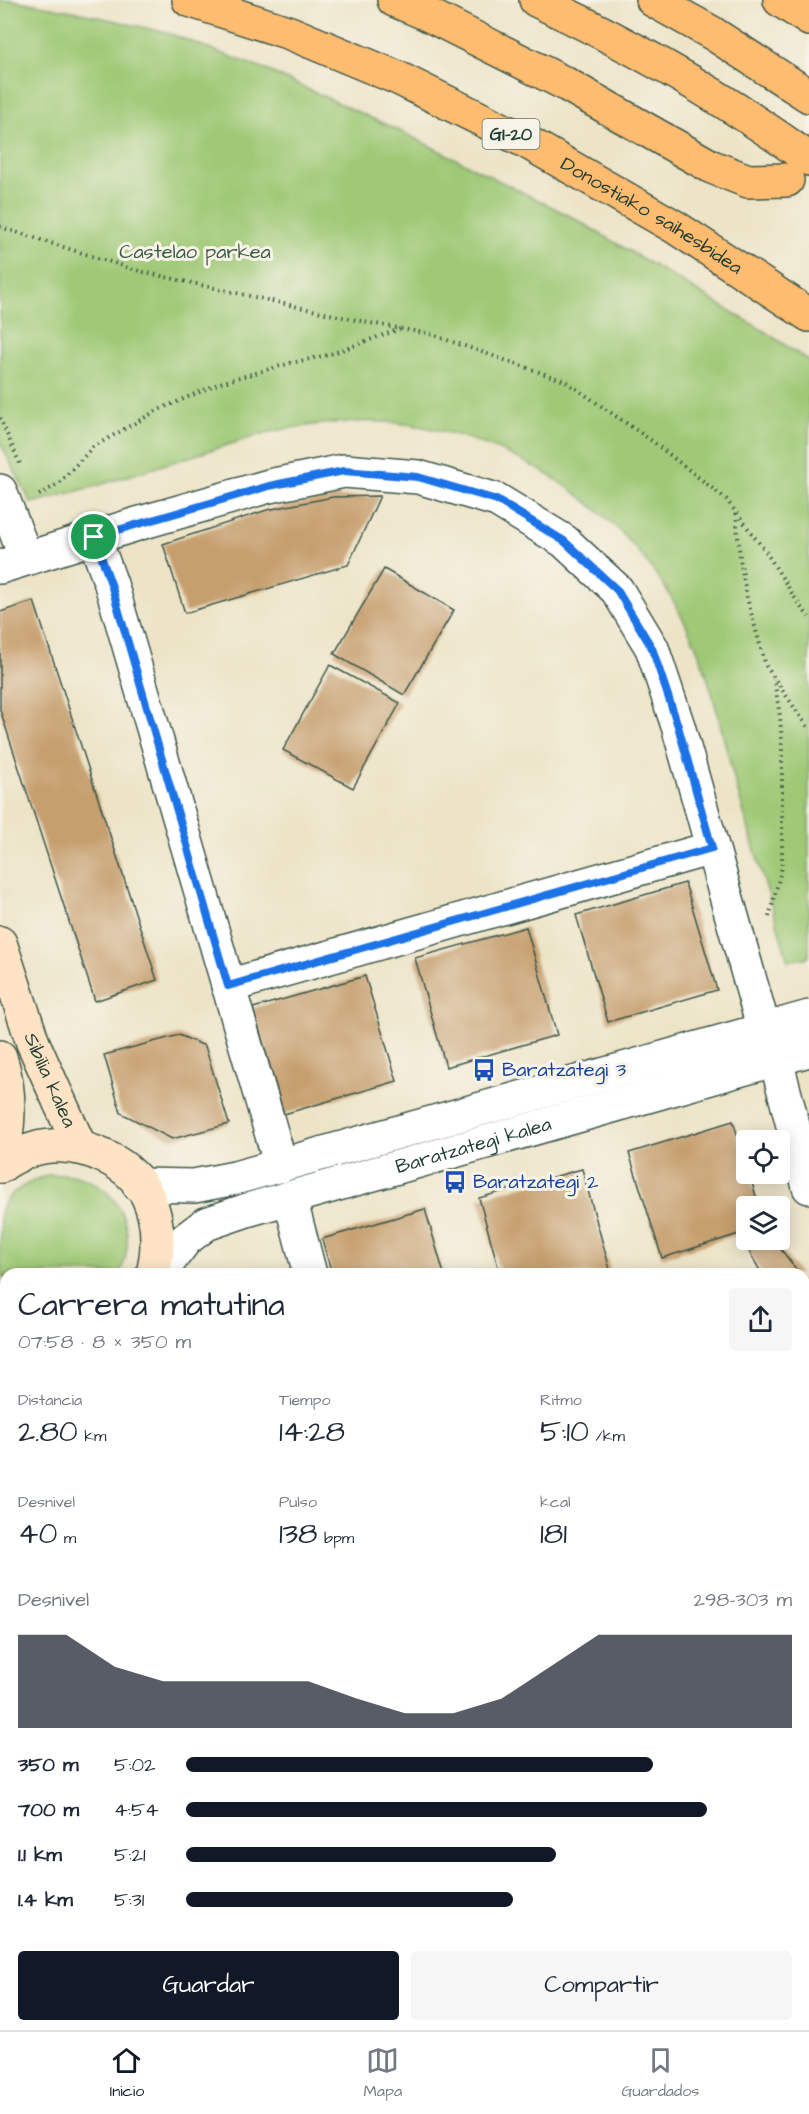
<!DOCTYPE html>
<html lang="es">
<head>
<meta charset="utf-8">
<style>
  body { margin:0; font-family:"Architects Daughter",sans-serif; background:#f6f6f7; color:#1f2937; height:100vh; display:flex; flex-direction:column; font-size:22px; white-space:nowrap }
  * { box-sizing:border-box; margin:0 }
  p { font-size:20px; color:#747a83 }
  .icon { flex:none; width:33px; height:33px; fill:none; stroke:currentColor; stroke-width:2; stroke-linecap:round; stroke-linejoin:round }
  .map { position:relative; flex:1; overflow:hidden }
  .details { position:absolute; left:0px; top:1268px; width:810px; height:764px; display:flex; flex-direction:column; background:#fff; border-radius:18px 18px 0 0; box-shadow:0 3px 15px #0003 }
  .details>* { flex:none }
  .tools { position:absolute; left:736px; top:1130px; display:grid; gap:12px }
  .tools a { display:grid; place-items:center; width:54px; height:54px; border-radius:6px; background:#fff; box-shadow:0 3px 15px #0003; font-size:30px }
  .pin { position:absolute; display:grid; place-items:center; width:51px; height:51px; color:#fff; margin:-26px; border:3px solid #fff; border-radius:50%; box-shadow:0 2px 6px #0007 }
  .round { display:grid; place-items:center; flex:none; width:63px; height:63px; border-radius:6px; background:#f6f6f7 }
  .summary { display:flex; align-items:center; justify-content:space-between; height:102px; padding:0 18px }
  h1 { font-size:33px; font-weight:600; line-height:45px }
  .figures { display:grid; grid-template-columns:repeat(3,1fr); gap:9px; height:102px; padding:6px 18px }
  .figures div { display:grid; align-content:center }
  .figures b { font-size:30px; font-weight:600 }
  .figures small { font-size:16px; font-weight:400 }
  .figures p { font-size:16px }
  .chart { height:168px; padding:12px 18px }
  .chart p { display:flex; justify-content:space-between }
  .chart svg { width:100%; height:108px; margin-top:6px; fill:#111827; opacity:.7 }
  .primary-button { display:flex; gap:12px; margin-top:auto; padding:12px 18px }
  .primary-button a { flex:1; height:69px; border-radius:6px; background:#111827; color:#fff; font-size:24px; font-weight:600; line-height:69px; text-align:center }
  .primary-button a+a { background:#f6f6f7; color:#1f2937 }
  ul { padding:0 18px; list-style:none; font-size:20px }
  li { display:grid; grid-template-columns:96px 72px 1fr; align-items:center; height:45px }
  li i { height:15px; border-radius:8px; background:#111827 }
  .menu { display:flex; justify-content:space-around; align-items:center; height:84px; border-top:2px solid #e0e1e3; background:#fff; font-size:16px; color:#747a83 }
  .menu a { display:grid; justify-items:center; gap:3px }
  .menu .active { color:#111827 }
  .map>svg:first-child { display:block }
  .green { fill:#9fc976; stroke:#5f8355; stroke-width:1.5 }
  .forest { fill:#7fad67; stroke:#4f754e; stroke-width:1.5 }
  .building { fill:#c69f6e }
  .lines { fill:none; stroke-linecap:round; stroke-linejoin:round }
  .lane-casing { stroke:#3e564a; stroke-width:22 }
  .street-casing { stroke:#3e564a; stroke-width:36 }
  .secondary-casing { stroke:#3e564a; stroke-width:36 }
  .highway-casing { stroke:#3e564a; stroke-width:36 }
  .path { stroke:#3e564a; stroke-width:4; stroke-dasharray:1.5 4.5; stroke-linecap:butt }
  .lane { stroke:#fff; stroke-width:20 }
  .street { stroke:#fff; stroke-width:33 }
  .secondary { stroke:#fee4c5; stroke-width:33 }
  .highway { stroke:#fdbc6f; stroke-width:33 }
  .route-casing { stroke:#fff; stroke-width:12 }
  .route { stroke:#1a73e8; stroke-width:8 }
  .labels { text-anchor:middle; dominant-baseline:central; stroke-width:6; stroke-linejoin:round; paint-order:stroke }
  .shield { fill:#f7f3e8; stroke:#60746a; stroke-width:1.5 }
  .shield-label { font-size:18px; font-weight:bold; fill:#1f3d34 }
  .street-label { font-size:20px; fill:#1f3d34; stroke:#f7f3e8 }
  .park-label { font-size:20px; fill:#395941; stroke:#f7f3e8 }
  .transit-label { font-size:20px; fill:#164399; stroke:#f7f3e8; text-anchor:start }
</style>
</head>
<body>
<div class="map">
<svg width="809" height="2030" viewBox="0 0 809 2030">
  <rect width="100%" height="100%" fill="#f7f3e8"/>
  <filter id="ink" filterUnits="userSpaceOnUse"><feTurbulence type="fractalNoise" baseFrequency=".0167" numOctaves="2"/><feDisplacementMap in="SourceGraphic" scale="12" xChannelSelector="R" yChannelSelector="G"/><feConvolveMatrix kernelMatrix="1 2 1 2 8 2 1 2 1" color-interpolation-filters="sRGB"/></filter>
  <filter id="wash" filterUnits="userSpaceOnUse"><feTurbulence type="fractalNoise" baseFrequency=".008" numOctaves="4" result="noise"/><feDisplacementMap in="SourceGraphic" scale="24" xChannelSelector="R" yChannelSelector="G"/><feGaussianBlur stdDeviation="1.35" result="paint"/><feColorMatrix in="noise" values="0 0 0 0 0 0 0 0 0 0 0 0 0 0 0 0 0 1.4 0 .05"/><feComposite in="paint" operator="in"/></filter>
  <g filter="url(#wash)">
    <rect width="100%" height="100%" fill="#ede4c7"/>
    <path class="green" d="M0,0H12L73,11L168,33L266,70L402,132L572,217L764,331L809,361V957L788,961C770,899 750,837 733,774C721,731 713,686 695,644C646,529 546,452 424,427C372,417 317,422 266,433L93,487L31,503L0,442Z
      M48,1175C56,1175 64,1174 72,1175C120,1185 139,1231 120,1273L6,1274V1282C0,1271 0,1259 0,1245C0,1236 0,1221 0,1212C7,1191 30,1182 48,1175Z
      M0,1374L6,1378V1578H0Z
      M482,2025H605L608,2030H486Z"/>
    <path class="forest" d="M220,2025H327L329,2028L322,2030H242Z"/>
    <g id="blocks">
      <path class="building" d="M380,496L348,565L185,613L163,544L267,510L333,497Z
        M384,569L454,610L404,695L334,654Z
        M34,601L157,980L95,1001L0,710V612Z
        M330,665L400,703L353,788L283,750Z
        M685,883L717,990L608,1022L576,915Z
        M526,927L557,1035L446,1067L415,958Z
        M365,976L397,1081L284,1114L253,1008Z
        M179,1035L205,1046L229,1124L172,1139L121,1113L104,1055Z
        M733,1121L747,1166V1173H749L759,1206H747V1239H773L800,1274H762L739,1234L662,1258L629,1153Z
        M582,1169L611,1273L500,1274L479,1198Z
        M425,1209L444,1274H332L322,1239Z
        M804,1279L809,1285V1331L804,1327Z
        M0,1488L6,1495V1526L0,1531Z
        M0,1708H6V1768H0Z
        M809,1779V1878L804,1886V1787Z
        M804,2003L809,2007V2030H751L744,2025H804Z"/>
    </g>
  </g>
  <g filter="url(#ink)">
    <use href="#blocks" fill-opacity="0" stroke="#3e564a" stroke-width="1.5"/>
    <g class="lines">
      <g class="lane-casing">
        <path id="lane" d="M85,2030L86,2025"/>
      </g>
      <g class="street-casing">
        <g id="street">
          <path d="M0,491L26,558"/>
          <path d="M94,537L111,584L281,1166"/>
          <path d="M0,567L137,524L269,486L344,471L418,477L497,500L564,541L617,590L652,648L678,726L764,1030"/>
          <path d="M228,986L712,848"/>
          <path d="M776,1060L809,1187"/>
          <path d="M139,1185L194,1186L235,1178L809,1017"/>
          <path d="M290,1198L310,1274"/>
          <path id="s1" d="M159,1274L186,1239L206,1224L247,1210L809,1050"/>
          <path d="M804,1452L809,1457"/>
          <path d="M804,1700L809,1693"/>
          <path d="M656,2025L662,2030"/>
        </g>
      </g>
      <g class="secondary-casing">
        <g id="secondary">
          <path id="s2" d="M0,943L33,1043L80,1147"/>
          <path d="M0,1057C12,1094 9,1129 1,1166"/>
          <path d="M0,1166C15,1156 32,1147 51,1146C87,1143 132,1163 148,1197C159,1221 159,1248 153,1274"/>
          <path d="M0,1319L6,1323"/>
          <path d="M378,2025L382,2030"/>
          <path d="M428,2025L432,2030"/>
        </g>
      </g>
      <g class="highway-casing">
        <g id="highway">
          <path id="s3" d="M189,0L290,33L398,78L527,142L675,227L809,315"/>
          <path d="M394,0L425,13L564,83L712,167L748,181L787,180"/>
          <path d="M536,0C631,45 724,97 809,159"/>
          <path d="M653,0L712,33L809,96"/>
          <path d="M780,0L809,19"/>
        </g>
      </g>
      <path class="path" d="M0,227L139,271L365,322L430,334L565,381L652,441L726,499L766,552L800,606L809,617
        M0,418L20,464
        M39,495L58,484L93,447L156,411L220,383L291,363L328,355L400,329
        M736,513L740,559L747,598L766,666L809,729
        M769,917L782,867V742L780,716L774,679
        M0,1360L6,1364
        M183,2025L190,2030"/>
      <use href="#lane" class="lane"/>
      <use href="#street" class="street"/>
      <use href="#secondary" class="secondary"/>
      <use href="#highway" class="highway"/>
    </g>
  </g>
  <g class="lines" filter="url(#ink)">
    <g class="route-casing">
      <path id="route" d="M344,471L418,477L497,500L564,541L617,590L652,648L678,726L712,848L228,986L111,584L94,537L269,486Z"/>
    </g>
    <use href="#route" class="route"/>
  </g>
  <defs>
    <g id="bus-bare" transform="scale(1.8)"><path d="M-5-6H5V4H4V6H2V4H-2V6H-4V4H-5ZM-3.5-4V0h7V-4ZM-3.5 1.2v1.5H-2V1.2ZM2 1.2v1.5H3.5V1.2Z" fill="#1a4fb4" stroke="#f7f3e8" stroke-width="2.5" paint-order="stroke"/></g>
  </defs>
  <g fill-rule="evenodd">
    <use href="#bus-bare" x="484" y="1070"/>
    <use href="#bus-bare" x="455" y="1182"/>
  </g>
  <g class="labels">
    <rect class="shield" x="482.5" y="119" width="57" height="30" rx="4.5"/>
    <g class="shield-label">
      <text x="511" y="134">GI-20</text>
    </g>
    <g class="street-label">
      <text stroke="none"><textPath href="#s3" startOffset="512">Donostiako saihesbidea</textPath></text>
      <text stroke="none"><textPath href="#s2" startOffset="146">Sibilia kalea</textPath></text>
      <text stroke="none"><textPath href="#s1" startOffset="348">Baratzategi kalea</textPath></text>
    </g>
    <g class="park-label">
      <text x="195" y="252">Castelao parkea</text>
    </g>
    <g class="transit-label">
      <text x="502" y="1070">Baratzategi 3</text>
      <text x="473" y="1182">Baratzategi 2</text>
    </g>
  </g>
</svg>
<div class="tools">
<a><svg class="icon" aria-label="locate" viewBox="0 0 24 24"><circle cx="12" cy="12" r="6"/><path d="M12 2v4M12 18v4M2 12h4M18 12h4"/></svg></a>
<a><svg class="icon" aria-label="layers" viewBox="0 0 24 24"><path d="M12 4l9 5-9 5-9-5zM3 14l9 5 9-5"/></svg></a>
</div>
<div class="pin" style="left:94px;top:537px;background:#1e9e55"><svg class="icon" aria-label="arrive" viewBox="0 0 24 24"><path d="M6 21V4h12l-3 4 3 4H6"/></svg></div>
<section class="details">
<div class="summary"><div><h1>Carrera matutina</h1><p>07:58 · 8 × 350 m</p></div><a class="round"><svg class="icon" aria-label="share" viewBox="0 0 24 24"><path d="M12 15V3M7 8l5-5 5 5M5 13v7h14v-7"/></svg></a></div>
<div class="figures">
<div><p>Distancia</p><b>2.80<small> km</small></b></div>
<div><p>Tiempo</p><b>14:28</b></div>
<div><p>Ritmo</p><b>5:10<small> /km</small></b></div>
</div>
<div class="figures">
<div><p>Desnivel</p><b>40<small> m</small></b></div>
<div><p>Pulso</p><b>138<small> bpm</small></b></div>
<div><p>kcal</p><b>181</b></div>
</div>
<div class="chart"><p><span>Desnivel</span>298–303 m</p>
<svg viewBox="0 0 160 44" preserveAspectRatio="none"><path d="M0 44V6L10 6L20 19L30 25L40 25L50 25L60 25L70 32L80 38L90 38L100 32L110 19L120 6L130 6L140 6L150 6L160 6V44z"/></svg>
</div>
<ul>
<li><b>350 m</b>5:02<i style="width:77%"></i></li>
<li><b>700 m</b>4:54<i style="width:86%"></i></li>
<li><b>1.1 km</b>5:21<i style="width:61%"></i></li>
<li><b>1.4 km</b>5:31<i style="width:54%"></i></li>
</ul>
<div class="primary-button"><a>Guardar</a><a>Compartir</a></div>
</section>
</div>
<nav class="menu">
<a class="active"><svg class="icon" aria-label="home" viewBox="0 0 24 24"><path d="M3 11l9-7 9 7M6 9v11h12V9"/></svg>Inicio</a>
<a><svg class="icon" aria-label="map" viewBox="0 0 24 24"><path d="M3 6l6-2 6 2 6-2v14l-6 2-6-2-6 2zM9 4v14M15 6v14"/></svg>Mapa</a>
<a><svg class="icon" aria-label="saved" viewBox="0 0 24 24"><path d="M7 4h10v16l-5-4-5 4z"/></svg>Guardados</a>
</nav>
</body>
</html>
